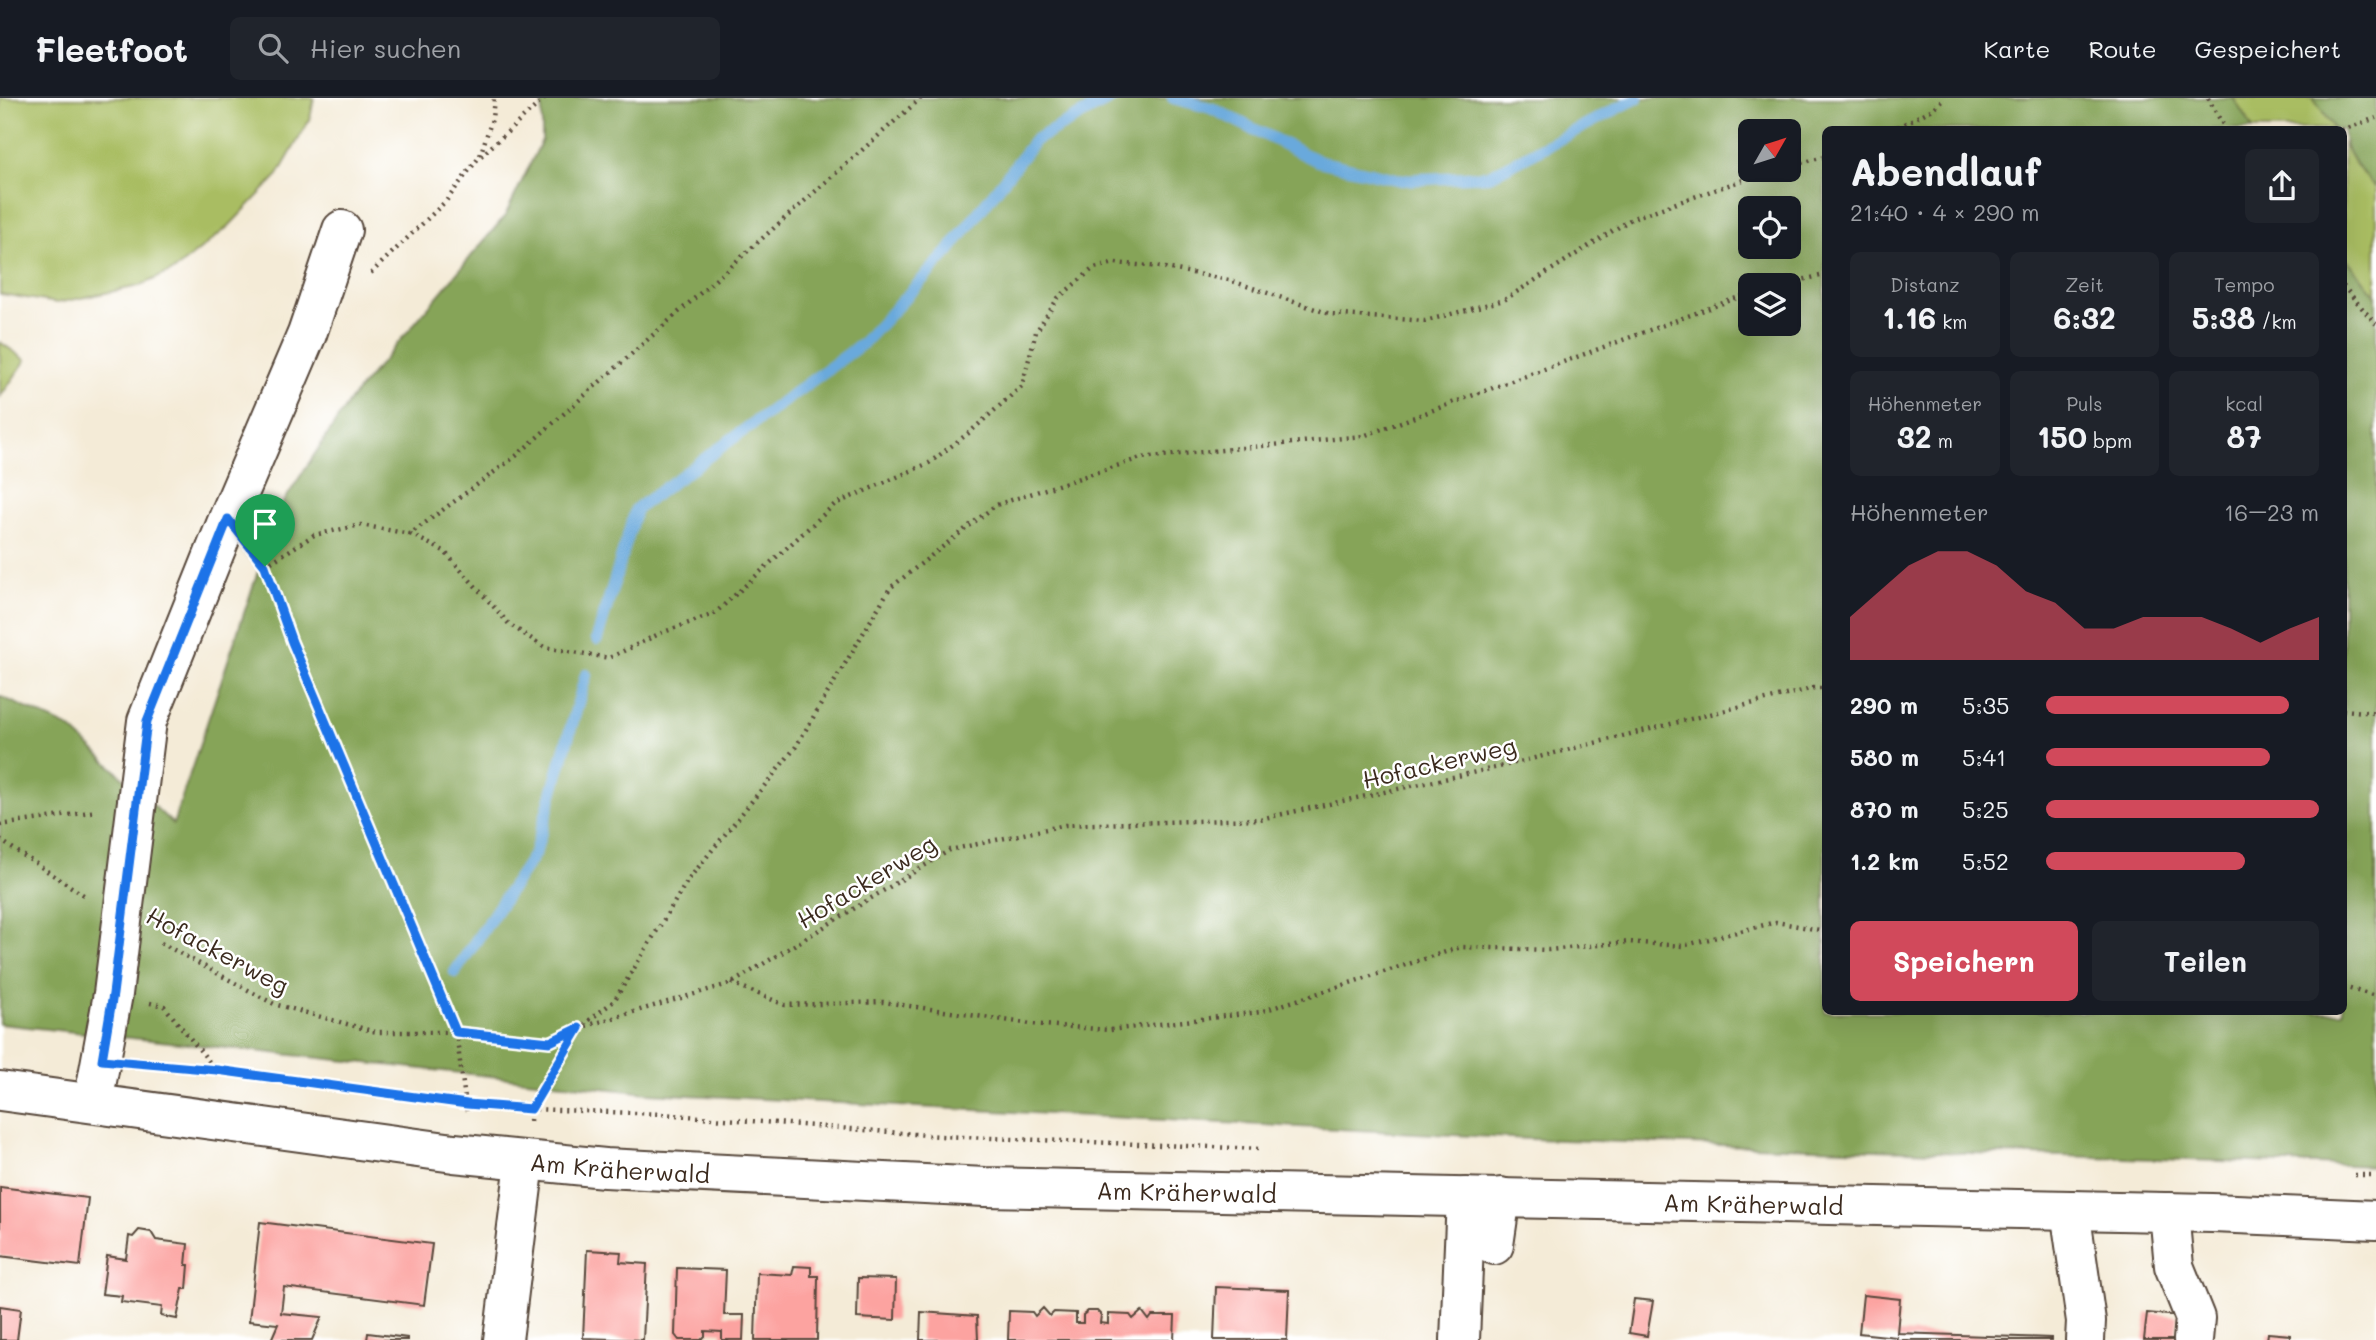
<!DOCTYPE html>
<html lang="de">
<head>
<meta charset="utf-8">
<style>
  body { margin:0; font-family:Mali,sans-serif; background:#20242c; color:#f1f3f6; height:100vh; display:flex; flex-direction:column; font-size:26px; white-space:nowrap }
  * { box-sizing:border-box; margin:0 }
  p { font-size:23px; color:#9ea1a6 }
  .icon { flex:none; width:38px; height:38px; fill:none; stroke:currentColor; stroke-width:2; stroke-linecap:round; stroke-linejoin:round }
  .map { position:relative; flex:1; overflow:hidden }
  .side { position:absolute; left:1822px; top:28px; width:525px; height:889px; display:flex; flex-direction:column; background:#171b24; border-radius:10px; box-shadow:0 7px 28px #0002 }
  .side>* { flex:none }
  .needle { width:46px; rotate:51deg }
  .buttons { position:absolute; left:1738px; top:21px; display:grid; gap:14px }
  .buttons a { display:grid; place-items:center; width:63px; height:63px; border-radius:10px; background:#171b24; box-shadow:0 7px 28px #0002; font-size:35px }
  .pin { position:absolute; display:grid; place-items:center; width:60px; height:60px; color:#fff; margin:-72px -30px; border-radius:50% 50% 50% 0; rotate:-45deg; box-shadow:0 0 7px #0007 }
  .pin .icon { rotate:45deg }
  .round { display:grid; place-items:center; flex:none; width:74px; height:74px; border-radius:10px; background:#20242c }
  .head { display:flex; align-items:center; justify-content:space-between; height:119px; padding:0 28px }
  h1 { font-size:38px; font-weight:800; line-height:52px }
  .metrics { display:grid; grid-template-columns:repeat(3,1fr); gap:10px; height:119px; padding:7px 28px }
  .metrics div { display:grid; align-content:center; border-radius:10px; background:#20242c; text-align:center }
  .metrics b { font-size:30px; font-weight:800 }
  .metrics small { font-size:19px; font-weight:400 }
  .metrics p { font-size:19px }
  .chart { height:196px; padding:14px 28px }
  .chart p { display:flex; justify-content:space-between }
  .chart svg { width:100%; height:126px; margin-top:7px; fill:#d1495b; opacity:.7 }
  .button { display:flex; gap:14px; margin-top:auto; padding:14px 28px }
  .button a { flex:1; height:80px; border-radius:10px; background:#d1495b; color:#fff; font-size:28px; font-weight:800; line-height:80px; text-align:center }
  .button a+a { background:#20242c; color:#f1f3f6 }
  ul { padding:0 28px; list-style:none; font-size:23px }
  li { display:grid; grid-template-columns:112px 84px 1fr; align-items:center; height:52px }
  li i { height:18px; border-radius:9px; background:#d1495b }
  header { display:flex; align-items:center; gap:42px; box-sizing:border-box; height:98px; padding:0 35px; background:#171b24; border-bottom:2px solid #363941 }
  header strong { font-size:33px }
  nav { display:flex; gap:38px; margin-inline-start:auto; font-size:24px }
  .search { width:490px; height:63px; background:#20242c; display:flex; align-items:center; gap:18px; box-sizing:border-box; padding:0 24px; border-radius:10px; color:#9ea1a6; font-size:26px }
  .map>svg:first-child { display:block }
  .green { fill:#a9bd62; stroke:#727440; stroke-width:2 }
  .forest { fill:#86a458; stroke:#60673b; stroke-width:2; fill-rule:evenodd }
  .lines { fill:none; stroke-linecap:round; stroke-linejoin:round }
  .stream { stroke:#69a9dc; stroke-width:12 }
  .building { fill:#fca3a0 }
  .minor-casing { stroke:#57473a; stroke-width:42 }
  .major-casing { stroke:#57473a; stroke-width:42 }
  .path { stroke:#57473a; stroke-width:4.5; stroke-dasharray:2 5; stroke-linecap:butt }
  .minor { stroke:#fff; stroke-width:38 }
  .major { stroke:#fff; stroke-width:38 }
  .route-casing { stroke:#fff; stroke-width:14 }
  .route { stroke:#1a73e8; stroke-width:9 }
  .labels { text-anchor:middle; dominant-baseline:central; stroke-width:5; stroke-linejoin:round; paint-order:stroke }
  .street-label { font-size:24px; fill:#3b2a1e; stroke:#fff }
</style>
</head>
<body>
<header>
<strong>Fleetfoot</strong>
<div class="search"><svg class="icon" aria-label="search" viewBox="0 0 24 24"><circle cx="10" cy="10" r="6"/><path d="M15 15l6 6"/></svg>Hier suchen</div>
<nav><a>Karte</a><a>Route</a><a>Gespeichert</a></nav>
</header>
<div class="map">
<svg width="2376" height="1242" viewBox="0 0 2376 1242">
  <rect width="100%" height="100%" fill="#fff"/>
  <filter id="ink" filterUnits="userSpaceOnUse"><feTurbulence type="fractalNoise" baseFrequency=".0143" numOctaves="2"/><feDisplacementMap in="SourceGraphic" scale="14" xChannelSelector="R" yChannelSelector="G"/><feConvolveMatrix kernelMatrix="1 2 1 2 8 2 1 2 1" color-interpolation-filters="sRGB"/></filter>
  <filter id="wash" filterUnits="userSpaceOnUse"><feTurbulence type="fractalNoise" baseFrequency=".00686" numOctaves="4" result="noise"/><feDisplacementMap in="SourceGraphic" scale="28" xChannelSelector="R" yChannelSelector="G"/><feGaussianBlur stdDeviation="1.57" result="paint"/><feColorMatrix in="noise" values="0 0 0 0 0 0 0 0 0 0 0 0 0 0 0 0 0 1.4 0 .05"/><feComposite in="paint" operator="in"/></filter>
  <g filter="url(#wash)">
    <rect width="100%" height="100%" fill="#f4ebd7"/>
    <path class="green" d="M0,0H314L310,21L278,77L229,128L175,172L139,188L57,205L0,196Z
      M2233,0H2313L2334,31H2253Z
      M2343,46L2363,76L2376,90V198L2343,156Z
      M0,244L26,262L0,299Z"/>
    <path class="forest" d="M542,0H2233L2253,31L1825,32V914H2343V156L2376,198V1068L1530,1041L648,995L0,926V598L70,630L173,726L279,411L350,302L505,118L542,42ZM1750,33H1788V72H1750ZM1750,110H1788V149H1750ZM1750,187H1788V226H1750Z
      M2313,0H2376V90C2360,73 2343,55 2343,32L2334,31Z"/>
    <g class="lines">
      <path class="stream" d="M1173,0L1211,10L1318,63L1401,82L1489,78L1637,0
        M597,541L636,411L862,246L948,154L1035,42L1112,0
        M455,874L535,755L586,577"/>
    </g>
    <g id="blocks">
      <path class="building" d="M0,1089L88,1100L80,1168L0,1158Z
        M260,1124L432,1146L424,1207L284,1189L281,1215L322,1219L312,1242H271L278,1226L249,1223Z
        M139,1132L151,1134L156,1142L188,1146L186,1167H189L187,1191H183L177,1221L161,1218L162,1209L121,1204L122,1198L102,1196L107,1158L126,1161L129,1138L133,1139Z
        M587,1152L621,1154L620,1164L647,1166L643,1242L583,1240Z
        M794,1168L811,1169V1178H818L817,1242H755L757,1175L792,1177Z
        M677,1170L726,1172L724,1217H744L743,1242H722V1234L705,1233V1238L701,1242H679L675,1237Z
        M858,1180L896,1181L895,1222L857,1220Z
        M1216,1189L1289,1192L1287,1242H1214Z
        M1863,1197L1900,1201L1897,1235L2051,1240V1242H1896L1897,1239L1859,1235Z
        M1634,1201L1653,1203L1647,1238L1629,1235Z
        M0,1208L21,1211L17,1242H0Z
        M1043,1210L1050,1218L1054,1214L1076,1215V1225H1083V1217L1088,1213H1097L1101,1217L1100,1225L1108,1226V1216L1130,1217L1133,1221L1142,1213L1149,1222L1152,1218H1175L1174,1242H1008L1009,1213L1032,1214L1035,1218Z
        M921,1214L977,1218L978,1242H920Z
        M2147,1215L2178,1218L2175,1242H2144Z
        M368,1235L407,1240V1242H367Z
        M2268,1235L2290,1237V1242H2267Z"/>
    </g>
  </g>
  <g filter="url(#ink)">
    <use href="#blocks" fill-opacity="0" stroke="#57473a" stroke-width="2"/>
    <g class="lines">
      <g class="minor-casing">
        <path id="minor" d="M93,1005L113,896L147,623L228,421L307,236L342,132
          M2070,1112L2086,1223L2085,1242
          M2169,1114L2174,1168L2195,1220L2193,1242
          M1494,1147L1501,1099
          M503,1242L525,1064
          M1460,1242L1466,1099"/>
      </g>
      <g class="major-casing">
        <g id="major">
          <path id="s1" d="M0,993L454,1055L605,1070L985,1089L2212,1115L2376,1122"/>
        </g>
      </g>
      <path class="path" d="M2208,0L2226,32
        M1892,32L1931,12L1944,0
        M2342,32L2376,20
        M481,58L545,0
        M1788,68L1825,59
        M371,175L446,103L480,58L492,21L494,0
        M1777,187L1825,177
        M2343,188L2376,226
        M410,436L444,453L509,526L544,549L609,560L661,535L714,516L835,406L929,365L970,334L1022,288L1036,234L1058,200L1094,170L1115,165L1160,169L1229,182L1330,216L1425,223L1504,202L1633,120L1772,72
        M257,457L265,468L293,544L456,934L467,1016
        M265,468L314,437L361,427L410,436L516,358L921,0
        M2343,612L2376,615
        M0,727L97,713
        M0,742L85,798
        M161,845L274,906L376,934H456L550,944L579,930L732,885L950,752L1065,727L1260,721L1499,669L1814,590H1825
        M732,885L785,907L883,904L1031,926L1110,932L1260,914L1461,849L1549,852L1628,844L1682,848L1776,824L1825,833
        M2343,889L2376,898
        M150,905L164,908L216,972
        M140,966L217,972L467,1006L531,1011L662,1016L940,1038L1261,1051
        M530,1023L531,1011L579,930L614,903L688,782L795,650L890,490L996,407L1141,360L1363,338L1750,195
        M2355,1077H2376"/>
      <use href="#minor" class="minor"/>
      <use href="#major" class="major"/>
    </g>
  </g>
  <g class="lines" filter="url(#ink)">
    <g class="route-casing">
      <path id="route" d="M228,421L265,468L292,544L456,934L550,944L579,930L531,1011L467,1006L217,972L102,962L113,896L147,623Z"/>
    </g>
    <use href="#route" class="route"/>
  </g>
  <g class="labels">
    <g class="street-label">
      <text transform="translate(1439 664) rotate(-13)">Hofackerweg</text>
      <text transform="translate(866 783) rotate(-31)">Hofackerweg</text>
      <text transform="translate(218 852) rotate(28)">Hofackerweg</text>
      <text stroke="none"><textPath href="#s1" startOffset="625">Am Kräherwald</textPath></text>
      <text stroke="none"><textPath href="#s1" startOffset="1192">Am Kräherwald</textPath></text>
      <text stroke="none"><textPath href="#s1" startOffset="1759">Am Kräherwald</textPath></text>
    </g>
  </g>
</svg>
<div class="buttons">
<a><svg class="needle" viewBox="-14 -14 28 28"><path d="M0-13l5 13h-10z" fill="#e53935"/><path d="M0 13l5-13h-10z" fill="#9ea1a6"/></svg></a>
<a><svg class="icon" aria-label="locate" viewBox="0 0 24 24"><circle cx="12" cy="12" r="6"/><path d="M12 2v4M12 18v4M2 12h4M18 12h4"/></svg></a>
<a><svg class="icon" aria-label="layers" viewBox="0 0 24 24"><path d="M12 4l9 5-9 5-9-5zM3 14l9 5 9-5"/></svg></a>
</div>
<div class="pin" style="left:265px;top:468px;background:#1e9e55"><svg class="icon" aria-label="arrive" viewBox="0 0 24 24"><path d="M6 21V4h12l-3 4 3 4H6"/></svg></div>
<section class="side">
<div class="head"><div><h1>Abendlauf</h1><p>21:40 · 4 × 290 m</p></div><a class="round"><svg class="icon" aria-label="share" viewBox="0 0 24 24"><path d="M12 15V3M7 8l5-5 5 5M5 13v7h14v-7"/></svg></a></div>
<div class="metrics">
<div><p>Distanz</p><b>1.16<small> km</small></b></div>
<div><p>Zeit</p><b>6:32</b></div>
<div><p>Tempo</p><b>5:38<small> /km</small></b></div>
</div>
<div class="metrics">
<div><p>Höhenmeter</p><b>32<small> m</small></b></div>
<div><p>Puls</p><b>150<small> bpm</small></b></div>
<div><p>kcal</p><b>87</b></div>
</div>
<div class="chart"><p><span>Höhenmeter</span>16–23 m</p>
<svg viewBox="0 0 160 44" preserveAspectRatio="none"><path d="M0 44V29L10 20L20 11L30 6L40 6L50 11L60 20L70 24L80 33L90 33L100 29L110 29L120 29L130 33L140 38L150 33L160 29V44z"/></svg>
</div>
<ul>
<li><b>290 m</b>5:35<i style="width:89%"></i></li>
<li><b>580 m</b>5:41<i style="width:82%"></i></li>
<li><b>870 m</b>5:25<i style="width:100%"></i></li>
<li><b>1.2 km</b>5:52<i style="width:73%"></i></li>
</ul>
<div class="button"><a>Speichern</a><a>Teilen</a></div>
</section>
</div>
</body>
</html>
